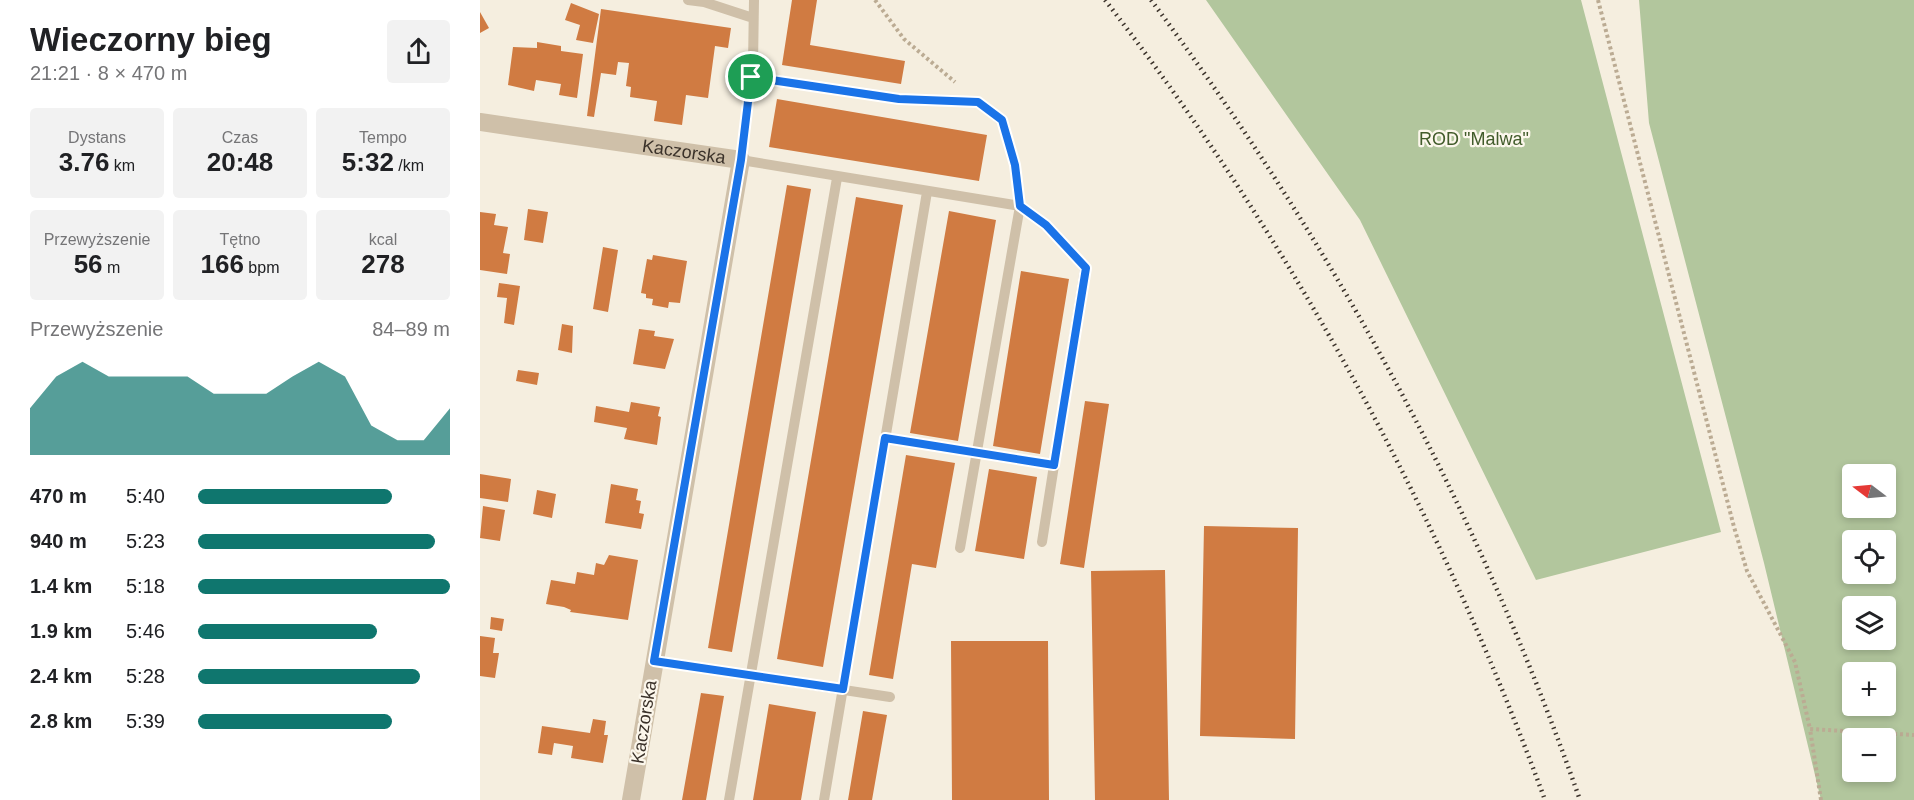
<!DOCTYPE html>
<html lang="pl">
<head>
<meta charset="utf-8">
<style>
  body { margin:0; font-family:Helvetica,sans-serif; background:#f2f2f2; color:#202124; height:100vh; display:flex; flex-direction:column; font-size:22px; white-space:nowrap }
  * { box-sizing:border-box; margin:0 }
  p { font-size:20px; color:#757577 }
  .icon { flex:none; width:33px; height:33px; fill:none; stroke:currentColor; stroke-width:2; stroke-linecap:round; stroke-linejoin:round }
  .map { position:relative; flex:1; overflow:hidden }
  .side { display:flex; flex-direction:column; background:#fff; width:480px }
  .side>* { flex:none }
  .needle { width:39px; rotate:286deg }
  .controls { position:absolute; left:1362px; top:464px; display:grid; gap:12px }
  .controls a { display:grid; place-items:center; width:54px; height:54px; border-radius:6px; background:#fff; box-shadow:0 3px 9px #0003; font-size:30px }
  .pin { position:absolute; display:grid; place-items:center; width:51px; height:51px; color:#fff; margin:-26px; border:3px solid #fff; border-radius:50%; box-shadow:0 2px 6px #0007 }
  .round { display:grid; place-items:center; flex:none; width:63px; height:63px; border-radius:6px; background:#f2f2f2 }
  .summary { display:flex; align-items:center; justify-content:space-between; height:102px; padding:0 30px }
  h1 { font-size:33px; font-weight:700; line-height:45px }
  .stats { display:grid; grid-template-columns:repeat(3,1fr); gap:9px; height:102px; padding:6px 30px }
  .stats div { display:grid; align-content:center; border-radius:6px; background:#f2f2f2; text-align:center }
  .stats b { font-size:26px; font-weight:700 }
  .stats small { font-size:16px; font-weight:400 }
  .stats p { font-size:16px }
  .chart { height:168px; padding:12px 30px }
  .chart p { display:flex; justify-content:space-between }
  .chart svg { width:100%; height:108px; margin-top:6px; fill:#0f766e; opacity:.7 }
  ul { padding:0 30px; list-style:none; font-size:20px }
  li { display:grid; grid-template-columns:96px 72px 1fr; align-items:center; height:45px }
  li i { height:15px; border-radius:8px; background:#0f766e }
  main { display:flex; flex:1; min-height:0 }
  .map>svg:first-child { display:block }
  .green { fill:#b2c69d; fill-rule:evenodd }
  .building { fill:#d07b42 }
  .lines { fill:none; stroke-linecap:round; stroke-linejoin:round }
  .path { stroke:#bbab93; stroke-width:4; stroke-dasharray:3 3; stroke-linecap:butt }
  .lane { stroke:#cfc0a9; stroke-width:10 }
  .street { stroke:#cfc0a9; stroke-width:18 }
  .rail { stroke:#3b322a; stroke-width:4.5; stroke-dasharray:1.5 4.5; stroke-linecap:butt }
  .route-casing { stroke:#fff; stroke-width:12 }
  .route { stroke:#1a73e8; stroke-width:8 }
  .labels { text-anchor:middle; dominant-baseline:central; stroke-width:4.5; stroke-linejoin:round; paint-order:stroke }
  .park-label { font-size:18px; fill:#425c2b; stroke:#fcf7ec }
  .street-label { font-size:18px; fill:#3b322a; stroke:#fcf7ec }
</style>
</head>
<body>
<main>
<section class="side">
<div class="summary"><div><h1>Wieczorny bieg</h1><p>21:21 · 8 × 470 m</p></div><a class="round"><svg class="icon" aria-label="share" viewBox="0 0 24 24"><path d="M12 15V3M7 8l5-5 5 5M5 13v7h14v-7"/></svg></a></div>
<div class="stats">
<div><p>Dystans</p><b>3.76<small> km</small></b></div>
<div><p>Czas</p><b>20:48</b></div>
<div><p>Tempo</p><b>5:32<small> /km</small></b></div>
</div>
<div class="stats">
<div><p>Przewyższenie</p><b>56<small> m</small></b></div>
<div><p>Tętno</p><b>166<small> bpm</small></b></div>
<div><p>kcal</p><b>278</b></div>
</div>
<div class="chart"><p><span>Przewyższenie</span>84–89 m</p>
<svg viewBox="0 0 160 44" preserveAspectRatio="none"><path d="M0 44V25L10 12L20 6L30 12L40 12L50 12L60 12L70 19L80 19L90 19L100 12L110 6L120 12L130 32L140 38L150 38L160 25V44z"/></svg>
</div>
<ul>
<li><b>470 m</b>5:40<i style="width:77%"></i></li>
<li><b>940 m</b>5:23<i style="width:94%"></i></li>
<li><b>1.4 km</b>5:18<i style="width:100%"></i></li>
<li><b>1.9 km</b>5:46<i style="width:71%"></i></li>
<li><b>2.4 km</b>5:28<i style="width:88%"></i></li>
<li><b>2.8 km</b>5:39<i style="width:77%"></i></li>
</ul>
</section>
<div class="map">
<svg width="1434" height="800" viewBox="0 0 1434 800">
  <rect width="100%" height="100%" fill="#f5eedf"/>
  <path class="green" d="M726,0H1101L1241,532L1056,580L880,220Z
    M1159,0H1434V800H1341L1284,563L1169,123ZM1372,474H1406V507H1372ZM1372,540H1406V573H1372ZM1372,606H1406V639H1372ZM1372,672H1406V705H1372ZM1372,738H1406V771H1372Z"/>
  <path class="building" d="M312,0H337L330,45L425,61L421,84L302,65Z
    M91,3L119,14L113,43L96,40L100,25L85,20Z
    M121,9L251,28L248,48L235,46L228,98L206,95L202,125L174,121L177,101L150,97L151,87L146,86L149,63L138,62L136,75L121,73L114,117L107,116Z
    M0,12L9,28L0,33Z
    M57,42L81,46V51L103,54L97,98L79,95L81,84L56,80L54,91L28,85L33,47L57,48Z
    M297,99L507,135L499,181L289,147Z
    M307,185L331,189L252,652L228,648Z
    M376,197L423,205L343,667L297,659Z
    M48,209L68,212L63,243L44,240Z
    M469,211L516,220L478,441L430,433Z
    M0,212L16,214L14,225L28,227L23,253L30,254L27,274L0,270Z
    M123,247L138,250L128,312L113,309Z
    M173,255L207,261L200,303L189,302L188,308L172,305L173,299L166,298V294L161,293L167,259L172,260Z
    M541,271L589,279L560,454L513,446Z
    M19,283L40,286L34,325L24,323L27,298L17,297Z
    M82,324L93,326L92,353L78,350Z
    M159,329L175,331L174,336L194,339L185,369L153,364Z
    M38,370L59,373L57,385L36,381Z
    M605,401L629,404L604,568L580,564Z
    M151,402L180,407L178,416L181,417L177,445L144,439L147,428L114,422L116,406L149,412Z
    M426,455L475,463L456,568L432,564L413,679L389,675Z
    M509,469L557,477L544,559L495,551Z
    M0,474L31,479L28,502L0,498Z
    M131,484L158,489L156,500L161,501L159,513L164,514L161,529L125,523Z
    M57,490L76,494L72,518L53,514Z
    M3,506L25,510L20,541L0,538Z
    M724,526L818,528L815,739L720,736Z
    M129,555L158,560L148,620L90,612L91,610L84,607L66,604L71,580L95,584L97,572L114,575L116,563L124,565Z
    M685,570L689,800H615L611,571Z
    M11,617L24,619L22,631L10,629Z
    M0,636L15,638L13,653H19L15,678L0,676Z
    M471,641H568L569,800H472Z
    M221,693L244,696L240,719L226,800H202Z
    M289,704L336,712L321,800H273Z
    M383,711L407,715L405,726L392,800H368Z
    M113,719L126,721L124,735H128L123,763L91,758L93,746L74,743L72,755L58,753L62,726L110,733Z"/>
  <g class="lines">
    <path class="path" d="M395,0L424,39L475,82
      M1118,0L1254,527L1267,571L1315,662L1330,729
      M1341,800L1330,729L1434,735"/>
    <path class="lane" d="M208,0L224,2L273,18
      M274,0L273,64L261,160L540,206L566,225L605,268L562,542
      M271,77L419,99L498,102L522,121L535,165L540,206L480,548
      M405,438L574,465
      M174,661L410,697
      M249,800L357,178
      M344,800L447,192"/>
    <path class="street" id="s1" d="M0,122L261,160L151,800"/>
    <path class="rail" d="M625,0C812,241 960,514 1065,800
      M671,0C855,247 998,509 1100,800"/>
  </g>
  <g class="lines">
    <g class="route-casing">
      <path id="route" d="M271,77L419,99L498,102L522,120L535,165L540,206L566,225L606,268L574,465L405,438L363,689L174,661L261,160Z"/>
    </g>
    <use href="#route" class="route"/>
  </g>
  <g class="labels">
    <g class="park-label">
      <text x="994" y="139">ROD "Malwa"</text>
    </g>
    <g class="street-label">
      <text stroke="none"><textPath href="#s1" startOffset="206">Kaczorska</textPath></text>
      <text transform="translate(164 722) rotate(-81)">Kaczorska</text>
    </g>
  </g>
</svg>
<div class="controls">
<a><svg class="needle" viewBox="-14 -14 28 28"><path d="M0-13l5 13h-10z" fill="#e53935"/><path d="M0 13l5-13h-10z" fill="#757577"/></svg></a>
<a><svg class="icon" aria-label="locate" viewBox="0 0 24 24"><circle cx="12" cy="12" r="6"/><path d="M12 2v4M12 18v4M2 12h4M18 12h4"/></svg></a>
<a><svg class="icon" aria-label="layers" viewBox="0 0 24 24"><path d="M12 4l9 5-9 5-9-5zM3 14l9 5 9-5"/></svg></a>
<a>+</a>
<a>−</a>
</div>
<div class="pin" style="left:271px;top:77px;background:#1e9e55"><svg class="icon" aria-label="arrive" viewBox="0 0 24 24"><path d="M6 21V4h12l-3 4 3 4H6"/></svg></div>
</div>
</main>
</body>
</html>
